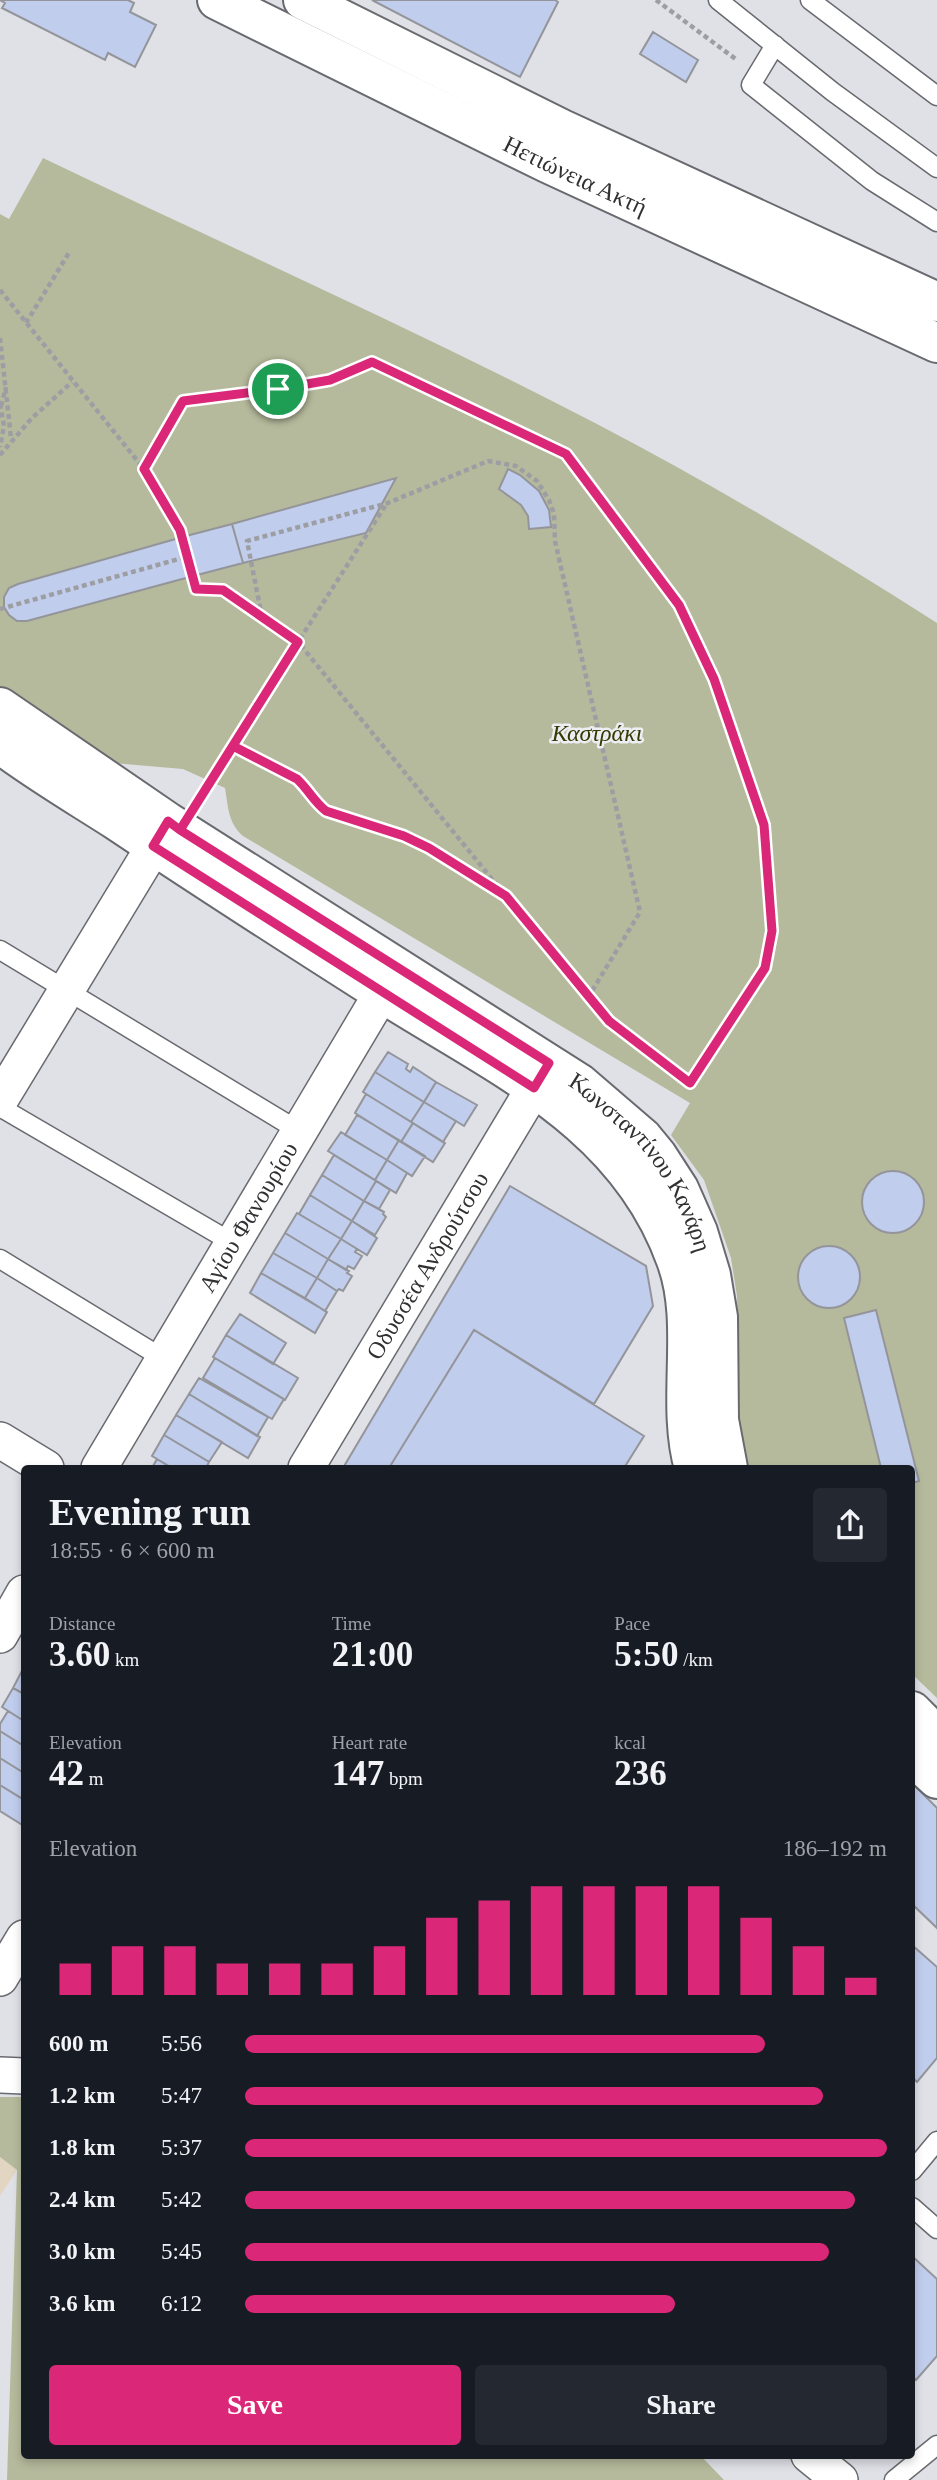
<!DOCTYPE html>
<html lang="en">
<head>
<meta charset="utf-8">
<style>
  body { margin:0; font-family:"Times New Roman",serif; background:#242831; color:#f1f3f6; height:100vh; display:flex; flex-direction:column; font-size:26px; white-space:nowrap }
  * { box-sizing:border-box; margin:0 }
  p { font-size:23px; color:#9ea1a6 }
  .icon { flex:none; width:38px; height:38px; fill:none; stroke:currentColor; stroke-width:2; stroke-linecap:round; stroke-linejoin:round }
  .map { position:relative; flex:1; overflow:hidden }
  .panel { position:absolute; left:21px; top:1465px; width:894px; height:994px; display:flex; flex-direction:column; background:#171b24; border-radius:7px; box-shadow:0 4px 10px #0003 }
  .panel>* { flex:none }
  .pin { position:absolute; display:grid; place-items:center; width:60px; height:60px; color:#fff; margin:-30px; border:4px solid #fff; border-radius:50%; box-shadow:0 2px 7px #0007 }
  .round { display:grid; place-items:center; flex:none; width:74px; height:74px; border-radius:7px; background:#242831 }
  .summary { display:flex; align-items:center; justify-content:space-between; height:119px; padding:0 28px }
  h1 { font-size:38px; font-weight:600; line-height:52px }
  .figures { display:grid; grid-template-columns:repeat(3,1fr); gap:10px; height:119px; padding:7px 28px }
  .figures div { display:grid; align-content:center }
  .figures b { font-size:35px; font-weight:600 }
  .figures small { font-size:19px; font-weight:400 }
  .figures p { font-size:19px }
  .chart { height:196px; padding:14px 28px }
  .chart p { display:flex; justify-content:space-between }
  .chart svg { width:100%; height:126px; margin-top:7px; stroke:#db2777; stroke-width:6 }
  .cta { display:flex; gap:14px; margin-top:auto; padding:14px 28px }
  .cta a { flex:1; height:80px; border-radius:7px; background:#db2777; color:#fff; font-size:28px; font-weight:600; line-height:80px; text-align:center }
  .cta a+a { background:#242831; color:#f1f3f6 }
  ul { padding:0 28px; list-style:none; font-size:23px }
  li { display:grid; grid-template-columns:112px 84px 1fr; align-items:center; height:52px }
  li i { height:18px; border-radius:9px; background:#db2777 }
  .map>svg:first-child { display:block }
  .education { fill:#e2d6c2 }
  .green { fill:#b6ba9c }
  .building { fill:#c1cdec; stroke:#93959a; stroke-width:2 }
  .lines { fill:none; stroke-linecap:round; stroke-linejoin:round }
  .service-casing { stroke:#696a6f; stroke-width:21 }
  .minor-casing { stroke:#696a6f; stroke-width:38 }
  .tertiary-casing { stroke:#696a6f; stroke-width:42 }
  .primary-casing { stroke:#696a6f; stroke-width:42 }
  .path { stroke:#9d9ea3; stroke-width:4.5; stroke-dasharray:5 3.5; stroke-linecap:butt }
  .service { stroke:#fff; stroke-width:18 }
  .minor { stroke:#fff; stroke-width:35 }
  .tertiary { stroke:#fff; stroke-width:38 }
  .primary { stroke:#fff; stroke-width:38 }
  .route-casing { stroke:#fff; stroke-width:14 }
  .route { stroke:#db2777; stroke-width:9 }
  .labels { text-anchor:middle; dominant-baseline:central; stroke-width:5; stroke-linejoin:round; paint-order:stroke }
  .street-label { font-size:24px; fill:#303133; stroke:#eceef4 }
  .park-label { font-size:24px; font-style:italic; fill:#373b00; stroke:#eceef4 }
</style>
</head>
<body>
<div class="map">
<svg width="937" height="2480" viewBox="0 0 937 2480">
  <rect width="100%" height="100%" fill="#dfe1e7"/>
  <path class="education" d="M0,2157L17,2170L0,2196Z"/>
  <path class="green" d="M43,158C227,246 414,329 595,423C712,484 826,552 937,623V1698L912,1674V1468H746L740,1440L737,1296L731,1258L704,1180L671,1135L690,1103L243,836C228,823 228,806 225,788L183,769L101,762L0,692V214L9,219Z
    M0,2097H24V2455H700L724,2480H7L17,2170L0,2157Z"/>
  <path class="building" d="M0,0H128L134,3L130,12L156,25L135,67L108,53L105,60L2,8L5,3Z
    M372,0H555L558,2L520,77Z
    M653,32L698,60L686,82L640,54Z
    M508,469L520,475L539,491L549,510L551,527L529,529L528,516L521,505L499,489Z
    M396,478L366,533L243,563L232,524Z
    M232,524L243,563L197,575L186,536Z
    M186,536L197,575L27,621H17L9,615L4,607V597L9,588L18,584Z
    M388,1052L408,1064L406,1069L410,1072L413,1067L436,1082L424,1102L375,1072Z
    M375,1072L424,1102L411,1122L363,1092Z
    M436,1082L477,1105L464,1126L424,1102Z
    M366,1094L413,1123L401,1142L355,1113Z
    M424,1102L456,1121L443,1142L411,1122Z
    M357,1115L399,1140L387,1160L345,1135Z
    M413,1123L445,1143L433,1162L401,1142Z
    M341,1132L387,1160L375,1180L328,1151Z
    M399,1140L425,1156L412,1176L387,1160Z
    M334,1155L376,1181L364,1201L322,1175Z
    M387,1160L407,1173L396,1193L375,1180Z
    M862 1202a31 31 0 1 1 62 0a31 31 0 1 1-62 0Z
    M322,1175L364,1201L352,1221L310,1195Z
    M376,1181L390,1190L379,1209L364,1201Z
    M510,1186L646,1266L653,1306L594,1404L474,1330L389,1468H343Z
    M310,1195L352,1221L341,1239L299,1214Z
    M364,1201L384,1212L383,1214L386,1217L375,1235L352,1221Z
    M297,1213L341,1239L328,1259L285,1233Z
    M352,1221L377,1238L367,1255L341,1239Z
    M285,1233L328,1259L317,1278L273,1253Z
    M341,1239L357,1249L355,1252L362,1256L354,1269L348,1266L346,1270L328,1259Z
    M798 1277a31 31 0 1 1 62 0a31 31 0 1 1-62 0Z
    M273,1253L317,1278L305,1298L261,1273Z
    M328,1259L349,1271L347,1273L352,1276L343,1291L339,1289L337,1291L317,1278Z
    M261,1273L327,1312L315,1333L250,1293Z
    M317,1278L337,1291L325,1311L305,1298Z
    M876,1310L919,1481L912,1483V1468H881L844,1318Z
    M240,1314L286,1343L273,1364L226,1335Z
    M474,1330L644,1436L624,1468H389Z
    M226,1335L298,1378L285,1400L213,1357Z
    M215,1358L284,1399L272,1419L203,1378Z
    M199,1378L268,1417L257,1436L189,1394Z
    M189,1394L260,1437L248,1458L176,1415Z
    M176,1415L222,1442L209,1462L164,1435Z
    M164,1435L209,1462L206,1468H172L152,1456Z
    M157,1459L172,1468H152Z
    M24,1667V1694L13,1688Z
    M13,1688L24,1694V1721L2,1707Z
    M8,1711L24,1721V1746L0,1731V1724Z
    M0,1731L24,1746V1773L0,1758Z
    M0,1758L24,1773L23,1799L0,1785Z
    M912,1783L937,1808V1928L912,1904Z
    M0,1785L24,1800V1826L0,1811Z
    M912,1945L937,1967V2058L917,2082L912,2077Z
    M912,2256L937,2279V2356L916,2380L912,2376Z"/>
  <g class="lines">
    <g class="service-casing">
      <path id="service" d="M718,0L833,92L937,168
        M810,0L937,96
        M775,45L751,85L872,181L937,222
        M0,950L299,1131
        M0,1107L233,1243
        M0,1259L164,1359
        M912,2171L937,2141
        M912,2207L937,2229
        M894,2480L937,2445"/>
    </g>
    <g class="minor-casing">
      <g id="minor">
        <path d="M0,1100L154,846"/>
        <path d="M0,1440L46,1468"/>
        <path id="s1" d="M99,1468L396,969"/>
        <path id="s2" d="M306,1468L549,1063"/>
        <path d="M0,1635L24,1593"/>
        <path d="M0,1978L24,1938"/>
        <path d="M0,2075L24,2076"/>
        <path d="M809,2455L840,2480"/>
      </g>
    </g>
    <g class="tertiary-casing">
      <g id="tertiary">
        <path id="s3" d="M0,707L168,822L579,1083L643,1138L657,1155L679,1189L698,1232L711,1275L718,1317L719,1420L728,1468"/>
        <path d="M0,744C37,772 78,796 117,821C204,879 291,935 379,991C496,1066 626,1120 676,1260C700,1324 675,1402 694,1468"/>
        <path d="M912,1711L937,1736"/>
        <path d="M912,1756L937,1779"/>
      </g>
    </g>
    <g class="primary-casing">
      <g id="primary">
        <path id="s4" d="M217,0L547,163L937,343"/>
        <path d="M303,0L562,129L937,302"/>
      </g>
    </g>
    <path class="path" d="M656,0L737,60
      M0,290L144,469L180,530L186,557
      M26,323L70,251
      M0,338L11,438
      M0,404L4,426L0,447
      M1,406L6,387
      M0,455L32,418L72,382
      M144,469L183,401L278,389L330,380L372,362L566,454L679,605L714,679L764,825L772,931L765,968L690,1083L609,1022L298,642L199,800
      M0,609L186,557L196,589L223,590L298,642L387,503
      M262,617L247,541L388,503L488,461L516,466L537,481L549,500L554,514L555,541L640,912L589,996
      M233,746L297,779C308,789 314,802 326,811L404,836L429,848L502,893"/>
    <use href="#service" class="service"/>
    <use href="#minor" class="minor"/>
    <use href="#tertiary" class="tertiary"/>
    <use href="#primary" class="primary"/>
  </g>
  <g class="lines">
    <g class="route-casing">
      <path id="route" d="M278,389L183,401L144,469L180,530L196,589L223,590L298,642C259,704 220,767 180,830L549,1063L534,1088L153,846L168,821L180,830L233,746L297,779C308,789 314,802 326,811L404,836L429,848L506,896L609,1021L690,1083L765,968L772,931L764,825L714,679L679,605L566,454L372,362L330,380L278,389"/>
    </g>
    <use href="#route" class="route"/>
  </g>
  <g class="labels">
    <g class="street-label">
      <text stroke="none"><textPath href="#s4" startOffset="399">Ηετιώνεια Ακτή</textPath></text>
      <text stroke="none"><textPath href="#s3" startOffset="793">Κωνσταντίνου Κανάρη</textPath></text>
      <text stroke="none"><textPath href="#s1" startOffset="292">Αγίου Φανουρίου</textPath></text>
      <text stroke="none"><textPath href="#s2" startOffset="236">Οδυσσέα Ανδρούτσου</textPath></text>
    </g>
    <g class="park-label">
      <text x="597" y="733">Καστράκι</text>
    </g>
  </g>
</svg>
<div class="pin" style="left:278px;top:389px;background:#1e9e55"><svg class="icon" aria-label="arrive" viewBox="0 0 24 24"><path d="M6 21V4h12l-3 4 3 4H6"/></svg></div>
<section class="panel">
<div class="summary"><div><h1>Evening run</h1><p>18:55 · 6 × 600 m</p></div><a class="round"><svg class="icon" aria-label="share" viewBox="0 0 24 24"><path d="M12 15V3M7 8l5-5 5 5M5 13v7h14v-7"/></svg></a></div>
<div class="figures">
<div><p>Distance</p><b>3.60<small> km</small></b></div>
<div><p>Time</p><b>21:00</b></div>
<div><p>Pace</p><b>5:50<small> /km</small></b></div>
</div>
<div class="figures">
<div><p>Elevation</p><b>42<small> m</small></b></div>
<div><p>Heart rate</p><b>147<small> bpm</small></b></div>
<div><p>kcal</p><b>236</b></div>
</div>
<div class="chart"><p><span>Elevation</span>186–192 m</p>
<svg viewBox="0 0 160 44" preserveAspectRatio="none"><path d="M5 44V33M15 44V27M25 44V27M35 44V33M45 44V33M55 44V33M65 44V27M75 44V17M85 44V11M95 44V6M105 44V6M115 44V6M125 44V6M135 44V17M145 44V27M155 44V38"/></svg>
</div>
<ul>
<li><b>600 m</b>5:56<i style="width:81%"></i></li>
<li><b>1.2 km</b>5:47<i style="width:90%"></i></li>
<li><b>1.8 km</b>5:37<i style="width:100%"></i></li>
<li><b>2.4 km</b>5:42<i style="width:95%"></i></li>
<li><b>3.0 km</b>5:45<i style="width:91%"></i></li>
<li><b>3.6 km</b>6:12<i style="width:67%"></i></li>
</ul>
<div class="cta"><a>Save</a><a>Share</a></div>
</section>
</div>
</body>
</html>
